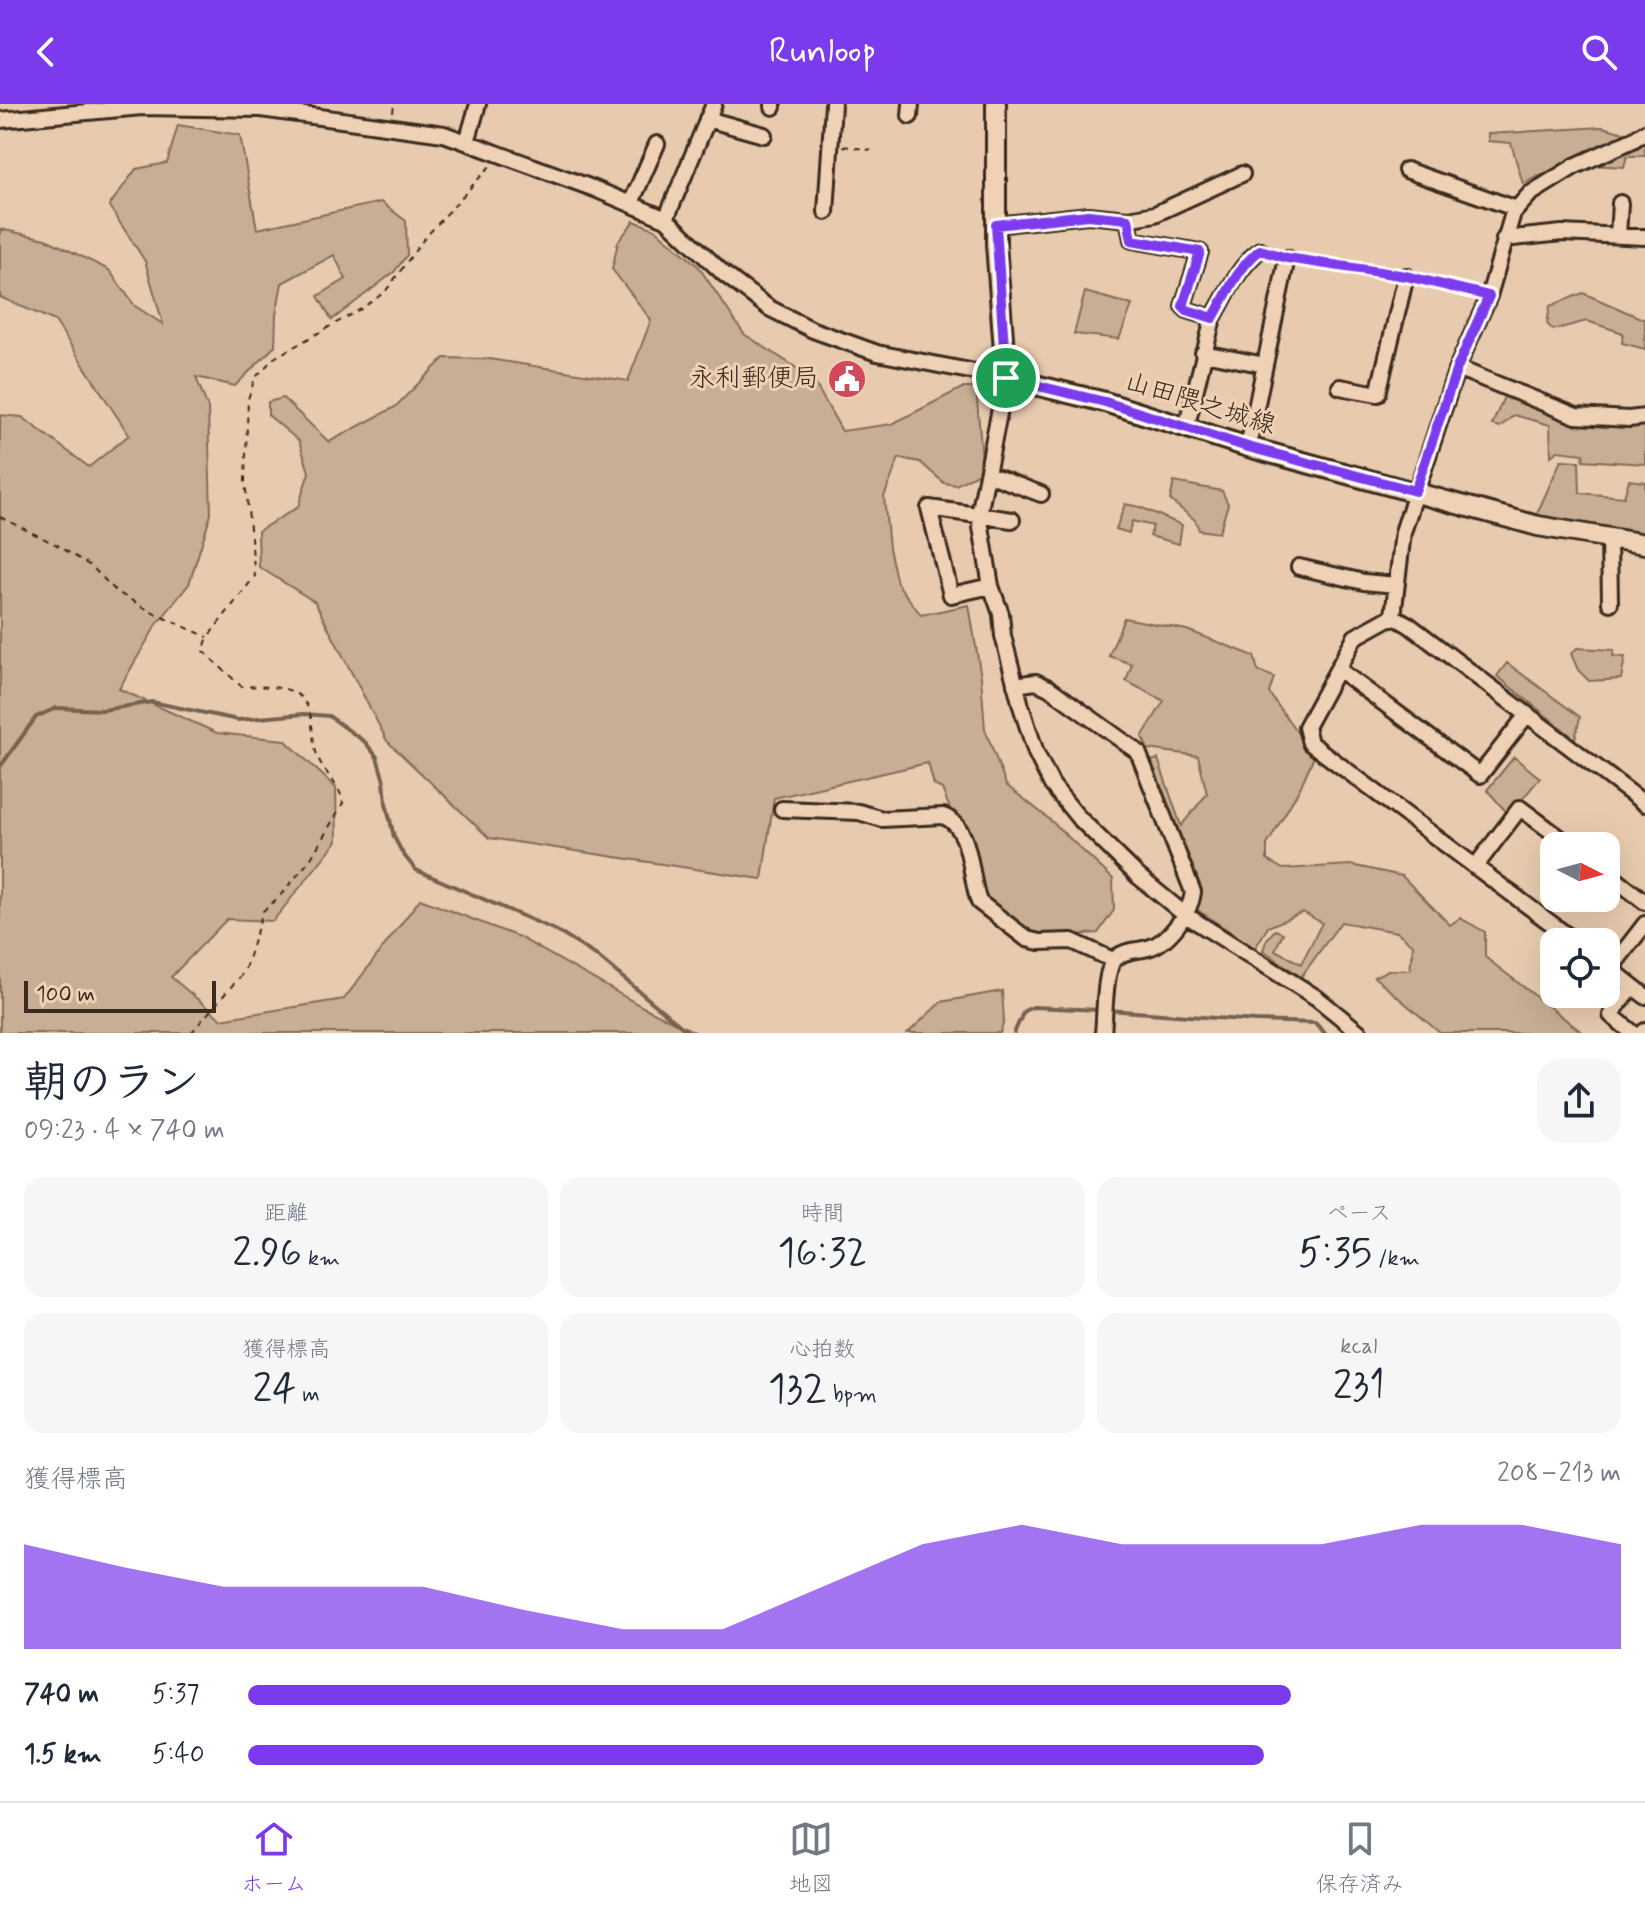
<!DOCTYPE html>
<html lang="ja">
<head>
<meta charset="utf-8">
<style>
  body { margin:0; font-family:Mynerve,"Klee One",sans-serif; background:#f6f6f7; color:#1f2937; height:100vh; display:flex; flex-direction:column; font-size:30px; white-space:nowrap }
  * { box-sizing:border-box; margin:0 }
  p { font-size:26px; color:#747a83 }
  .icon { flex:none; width:44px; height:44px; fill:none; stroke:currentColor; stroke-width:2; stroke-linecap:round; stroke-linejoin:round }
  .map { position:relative; height:929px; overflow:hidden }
  .side { display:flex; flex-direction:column; background:#fff; flex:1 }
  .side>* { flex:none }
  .needle { width:52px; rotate:96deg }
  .controls { position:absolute; left:1540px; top:728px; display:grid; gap:16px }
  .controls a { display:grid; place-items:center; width:80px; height:80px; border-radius:16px; background:#fff; box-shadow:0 8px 32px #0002; font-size:40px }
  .scale { position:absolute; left:24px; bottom:20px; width:192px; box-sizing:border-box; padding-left:8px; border:4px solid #3b2a1e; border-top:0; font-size:22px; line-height:28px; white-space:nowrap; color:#3b2a1e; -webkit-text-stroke:6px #efd2b5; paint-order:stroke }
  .pin { position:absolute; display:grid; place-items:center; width:68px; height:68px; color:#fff; margin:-34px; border:4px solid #fff; border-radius:50%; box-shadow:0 2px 8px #0007 }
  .round { display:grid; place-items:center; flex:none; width:84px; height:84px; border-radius:24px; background:#f6f6f7 }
  .summary { display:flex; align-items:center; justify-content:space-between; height:136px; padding:0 24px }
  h1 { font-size:44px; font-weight:600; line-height:60px }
  .stats { display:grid; grid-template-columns:repeat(3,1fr); gap:12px; height:136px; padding:8px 24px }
  .stats div { display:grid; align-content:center; border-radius:20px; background:#f6f6f7; text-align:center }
  .stats b { font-size:40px; font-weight:600 }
  .stats small { font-size:22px; font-weight:400 }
  .stats p { font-size:22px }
  .chart { height:224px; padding:16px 24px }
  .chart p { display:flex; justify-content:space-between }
  .chart svg { width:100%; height:144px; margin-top:8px; fill:#7c3aed; opacity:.7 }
  ul { padding:0 24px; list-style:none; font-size:26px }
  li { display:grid; grid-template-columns:128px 96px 1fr; align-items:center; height:60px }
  li i { height:20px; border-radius:10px; background:#7c3aed }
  header { display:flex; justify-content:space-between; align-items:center; height:104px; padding:0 24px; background:#7c3aed; color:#fff; font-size:36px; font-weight:600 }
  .dock { display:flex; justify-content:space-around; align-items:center; height:112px; border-top:2px solid #e0e1e3; background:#fff; font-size:22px; color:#747a83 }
  .dock a { display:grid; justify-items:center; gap:4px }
  .dock .active { color:#7c3aed }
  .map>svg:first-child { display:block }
  .green { fill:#c8ae94; stroke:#826c59; stroke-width:2 }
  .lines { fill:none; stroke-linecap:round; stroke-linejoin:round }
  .stream { stroke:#766250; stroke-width:4 }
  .minor-casing { stroke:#3b2a1e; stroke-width:20 }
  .major-casing { stroke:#3b2a1e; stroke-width:24 }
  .path { stroke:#3b2a1e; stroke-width:2; stroke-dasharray:6 6; stroke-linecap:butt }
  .minor { stroke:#efd2b5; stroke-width:14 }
  .major { stroke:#efd2b5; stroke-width:18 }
  .route-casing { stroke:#fff; stroke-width:16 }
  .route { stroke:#7c3aed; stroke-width:10 }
  .labels { text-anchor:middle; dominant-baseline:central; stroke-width:6; stroke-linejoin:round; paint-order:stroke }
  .poi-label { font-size:26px; fill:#3b2a1e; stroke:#efd2b5; text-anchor:end }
  .street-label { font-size:26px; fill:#3b2a1e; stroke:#efd2b5 }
</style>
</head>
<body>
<header><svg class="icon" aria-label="back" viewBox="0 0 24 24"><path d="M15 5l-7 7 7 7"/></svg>Runloop<svg class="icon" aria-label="search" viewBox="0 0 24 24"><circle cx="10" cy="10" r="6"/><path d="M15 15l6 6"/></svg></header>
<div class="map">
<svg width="1645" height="929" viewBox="0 0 1645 929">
  <rect width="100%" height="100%" fill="#e8cbaf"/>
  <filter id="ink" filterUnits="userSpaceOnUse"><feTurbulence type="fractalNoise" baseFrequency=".0125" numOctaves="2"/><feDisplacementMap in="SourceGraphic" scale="16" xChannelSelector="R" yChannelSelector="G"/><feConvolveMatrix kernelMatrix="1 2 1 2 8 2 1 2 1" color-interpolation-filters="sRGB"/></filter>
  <g filter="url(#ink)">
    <path class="green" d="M178,21L240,31L257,125L381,98L406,117L407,151L394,168L332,216L318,192L346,175L334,151L282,179L276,211L275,242L235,282L196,273L208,304L211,410L189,480L155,523L119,585L217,629L285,636L336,684L337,737L273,817L227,815L171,873L221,915L344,895L420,795L519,833L643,903L697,929H0V311L22,313L89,363L129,331L55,217L0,193V125L46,135L109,166L135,202L163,220L145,157L109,102L136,65L167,59Z
      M1603,23L1645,35V52H1627L1624,63L1591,61L1580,52L1523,80L1511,39L1488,37V30Z
      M634,117L655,125L698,162L744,230L812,274L842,327L892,320L962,284H976L983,367L956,381L944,379L920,358L899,354L884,393L889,444L897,479L921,511L969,501L981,573L985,625L1006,681L1048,714L1113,775L1114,806L1098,829L1061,832L1027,828L985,792L942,685L934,681L928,659L774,694L762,775L489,734L387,637L315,498L259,463L258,427L298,403L309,368L299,337L268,311V298L283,294L329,338L395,303L444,254L489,255L628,277L651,216L612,165L618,138Z
      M1085,188L1132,201L1119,235L1074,230Z
      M1583,189L1645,216V245L1622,239L1623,229L1587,217L1553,226L1547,220L1550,202Z
      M1505,290L1576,317L1645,318V360L1583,356L1584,350L1558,347L1551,352L1550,321L1514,311L1500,323L1492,321Z
      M1561,356L1579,357L1580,389L1624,393L1629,376L1645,378V431L1536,412Z
      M1174,378L1222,387L1228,400L1219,429L1199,426L1195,416L1170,396Z
      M1125,400L1140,403L1182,421L1179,440L1150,432L1153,422L1132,417L1129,429L1116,425Z
      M1124,514L1187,526L1254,552L1258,567L1274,573L1269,589L1314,652L1300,684L1267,741V756L1283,765L1351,761L1402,772L1450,821L1460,814L1485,828V853L1583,929H1440L1374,873L1388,866H1410L1413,841L1397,828L1341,818L1301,873L1263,846L1267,835L1275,826L1283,829L1275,846L1301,860L1322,819L1303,808L1268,823L1255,844L1196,805L1198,790L1148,658L1158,655L1181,722L1207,690L1198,652L1148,645L1142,633L1164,597L1126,577L1132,560L1109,552Z
      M1577,544L1614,546L1613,552L1625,553L1621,575L1589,577L1578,566L1571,550Z
      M1507,559L1580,613L1575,635L1497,572Z
      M1514,653L1540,674L1509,711L1487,686Z
      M1002,887L1004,917L1000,929H908L941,898Z"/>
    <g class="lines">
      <path class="stream" d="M0,663L36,613L56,604L103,606L152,598L238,616L304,610L329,612L365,638L377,653L384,677L386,699L394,733L403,750L416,766L555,826L597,852L689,929
        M1108,906L1256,917L1315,919L1325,929
        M1014,929L1024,907L1033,903L1100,906"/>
      <g class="minor-casing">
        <path id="minor" d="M773,3V0
          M910,12L911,0
          M707,15L764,31
          M0,16L142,3L261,5L444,30L595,85L666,115L724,170L769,204L813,226L877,249L1006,274L979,411L991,482L1001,510L1003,532L1021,602L1036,649L1052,681L1077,712L1138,772L1184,810L1317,894L1360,929
          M467,38L478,0
          M1406,66L1517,105
          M631,99L657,40
          M826,108L833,0
          M666,115L714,0
          M1128,115L1155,110L1242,70
          M996,121L1088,111L1128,115L1132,136L1200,148L1183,202L1187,206L1213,214C1227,190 1238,163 1260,146
          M1618,132L1620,99
          M1504,135L1562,129L1645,133
          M1203,249L1265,261
          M1457,264L1576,312L1629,315L1645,313
          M1340,283L1378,290L1406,172
          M1186,325L1213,214
          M1248,343L1287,154
          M988,370L1041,390
          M1609,434L1610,499
          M1299,463L1364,478L1396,481
          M991,482L951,491L929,404L1012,416
          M1393,512L1403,428L1457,264L1489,192L1513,109L1530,90L1575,62L1633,36L1645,28
          M1338,565L1480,671L1526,612
          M1015,581L1036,578L1049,584L1138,648L1193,788C1191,808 1168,839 1148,844C1137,847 1122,846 1114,856C1104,867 1105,913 1103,929
          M782,705L859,708L882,715L943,712C973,723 969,772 979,798L1027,835L1039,838L1072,837L1113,856
          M1475,763L1520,704L1571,742
          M1606,768L1645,798
          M1576,838L1310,639L1306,623L1355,533L1393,512L1409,521L1645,700
          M1606,861L1645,892
          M1611,864L1645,820
          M1632,882L1611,911L1633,929
          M1643,929L1645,927"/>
      </g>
      <g class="major-casing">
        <path id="major" d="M996,0V140L1006,274L1105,298L1248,343L1538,422L1645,440"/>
      </g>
      <path class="path" d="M393,9L394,0
        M843,42L871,46
        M1302,156L1391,169
        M1420,176L1476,189
        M0,413L59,442L92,463L117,488L155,510L208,533
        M191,929L244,868L263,807L279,793L310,756L343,699C341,681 323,669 317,651C313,640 313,626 311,614C304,577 270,584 241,582L203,547L208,533L255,472L245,377L248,295L255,274L274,254L361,205L385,188L423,136L491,61"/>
      <use href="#minor" class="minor"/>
      <use href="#major" class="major"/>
    </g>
  </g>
  <g class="lines" filter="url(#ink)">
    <g class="route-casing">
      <path id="route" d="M1088,111L1128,115L1132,136L1200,148L1183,202L1187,206L1213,214C1227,190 1238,163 1260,146L1287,154L1406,172L1489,192L1457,264L1415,387L1248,343L1105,298L1006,274L996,121Z"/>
    </g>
    <use href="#route" class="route"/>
  </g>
  <defs>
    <g id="civic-disc" transform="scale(2)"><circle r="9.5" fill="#d1495b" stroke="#efd2b5"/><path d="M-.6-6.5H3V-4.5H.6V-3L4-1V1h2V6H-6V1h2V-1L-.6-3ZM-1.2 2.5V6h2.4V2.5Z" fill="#fff"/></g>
  </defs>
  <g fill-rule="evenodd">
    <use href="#civic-disc" x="847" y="275"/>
  </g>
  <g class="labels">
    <g class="poi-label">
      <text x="819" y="275">永利郵便局</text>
    </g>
    <g class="street-label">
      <text transform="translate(1200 300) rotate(17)">山田隈之城線</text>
    </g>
  </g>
</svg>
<div class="controls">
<a><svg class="needle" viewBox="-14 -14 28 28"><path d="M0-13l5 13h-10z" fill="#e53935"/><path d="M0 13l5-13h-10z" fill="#747a83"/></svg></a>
<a><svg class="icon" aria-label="locate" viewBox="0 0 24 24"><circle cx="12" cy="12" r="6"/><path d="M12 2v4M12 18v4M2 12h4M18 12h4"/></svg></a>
</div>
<div class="scale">100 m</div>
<div class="pin" style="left:1006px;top:274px;background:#1e9e55"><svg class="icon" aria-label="arrive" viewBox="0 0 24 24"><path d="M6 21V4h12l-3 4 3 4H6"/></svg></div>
</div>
<section class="side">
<div class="summary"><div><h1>朝のラン</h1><p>09:23 · 4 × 740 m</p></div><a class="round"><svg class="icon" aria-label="share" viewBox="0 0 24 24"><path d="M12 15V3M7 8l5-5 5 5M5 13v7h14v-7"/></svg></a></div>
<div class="stats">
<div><p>距離</p><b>2.96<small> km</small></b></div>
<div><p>時間</p><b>16:32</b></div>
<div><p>ペース</p><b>5:35<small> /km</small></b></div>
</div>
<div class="stats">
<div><p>獲得標高</p><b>24<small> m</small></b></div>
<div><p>心拍数</p><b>132<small> bpm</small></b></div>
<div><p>kcal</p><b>231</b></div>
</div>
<div class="chart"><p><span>獲得標高</span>208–213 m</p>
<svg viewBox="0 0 160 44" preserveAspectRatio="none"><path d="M0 44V12L10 19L20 25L30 25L40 25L50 32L60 38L70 38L80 25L90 12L100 6L110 12L120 12L130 12L140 6L150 6L160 12V44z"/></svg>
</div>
<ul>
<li><b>740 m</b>5:37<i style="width:76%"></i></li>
<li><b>1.5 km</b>5:40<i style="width:74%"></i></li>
</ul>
</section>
<nav class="dock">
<a class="active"><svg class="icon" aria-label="home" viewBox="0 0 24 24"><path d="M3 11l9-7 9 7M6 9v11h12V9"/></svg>ホーム</a>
<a><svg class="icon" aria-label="map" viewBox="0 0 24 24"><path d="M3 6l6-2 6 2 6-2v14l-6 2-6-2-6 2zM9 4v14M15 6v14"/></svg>地図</a>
<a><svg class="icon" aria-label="saved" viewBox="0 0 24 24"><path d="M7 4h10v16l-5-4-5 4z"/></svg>保存済み</a>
</nav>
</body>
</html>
